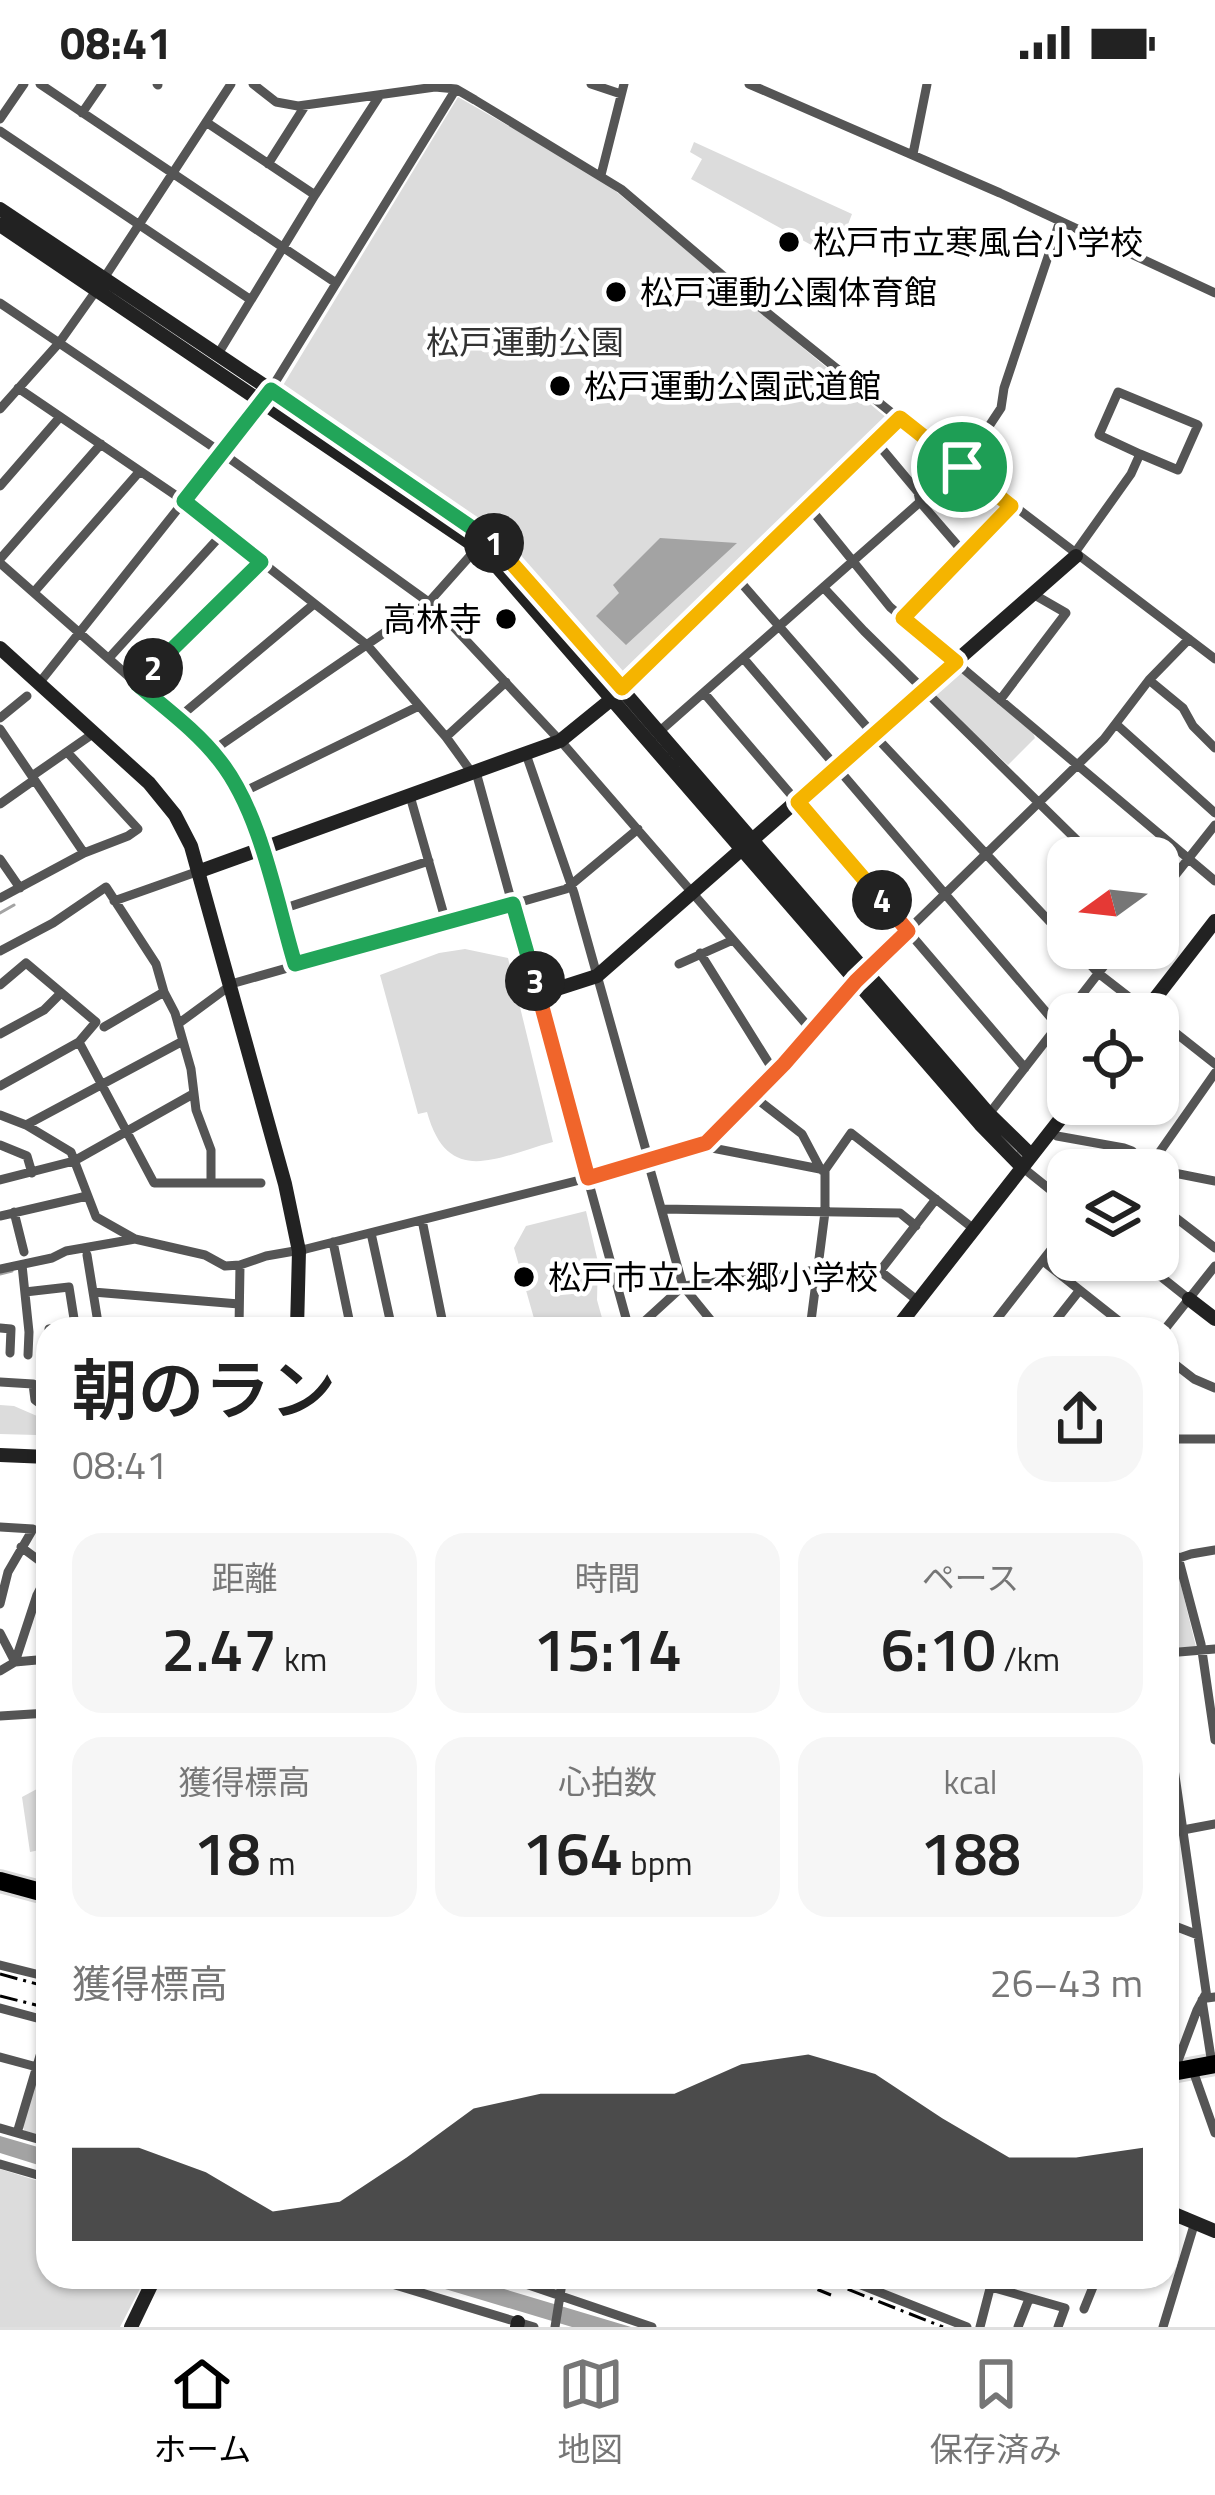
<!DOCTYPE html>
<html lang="ja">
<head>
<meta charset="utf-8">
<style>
  body { margin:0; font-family:"Titillium Web","Noto Sans JP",sans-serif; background:#f6f6f6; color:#222; height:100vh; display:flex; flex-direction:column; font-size:45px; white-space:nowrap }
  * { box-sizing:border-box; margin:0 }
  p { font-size:39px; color:#767676 }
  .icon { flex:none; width:66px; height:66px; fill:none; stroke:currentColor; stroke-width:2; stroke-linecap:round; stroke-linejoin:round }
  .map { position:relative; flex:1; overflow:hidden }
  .details { position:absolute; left:36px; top:1233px; width:1143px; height:972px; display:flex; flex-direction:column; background:#fff; border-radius:36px; box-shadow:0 3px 9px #0004 }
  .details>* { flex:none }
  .needle { width:78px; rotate:255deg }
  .tools { position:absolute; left:1047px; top:753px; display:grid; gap:24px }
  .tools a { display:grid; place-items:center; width:132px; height:132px; border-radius:24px; background:#fff; box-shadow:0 3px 9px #0004; font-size:60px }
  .pin { position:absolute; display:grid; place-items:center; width:102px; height:102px; color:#fff; margin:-51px; border:6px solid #fff; border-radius:50%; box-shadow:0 3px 12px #0007 }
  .km { position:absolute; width:60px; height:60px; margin:-30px; border-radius:50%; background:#222; color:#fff; font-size:33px; line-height:60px; text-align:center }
  .round { display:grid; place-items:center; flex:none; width:126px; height:126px; border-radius:36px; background:#f6f6f6 }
  .summary { display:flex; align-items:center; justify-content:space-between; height:204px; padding:0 36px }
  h1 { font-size:66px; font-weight:600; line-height:90px }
  .metrics { display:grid; grid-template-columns:repeat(3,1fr); gap:18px; height:204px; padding:12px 36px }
  .metrics div { display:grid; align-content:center; border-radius:30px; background:#f6f6f6; text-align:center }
  .metrics b { font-size:60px; font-weight:600 }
  .metrics small { font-size:33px; font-weight:400 }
  .metrics p { font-size:33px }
  .chart { height:336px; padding:24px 36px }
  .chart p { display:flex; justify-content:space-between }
  .chart svg { width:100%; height:216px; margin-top:12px; fill:#000; opacity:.7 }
  .status { display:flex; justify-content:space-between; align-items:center; height:84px; padding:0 60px; background:#fff; direction:ltr }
  .status svg { height:33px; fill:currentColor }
  .tab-bar { display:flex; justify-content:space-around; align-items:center; height:168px; border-top:3px solid #e0e0e0; background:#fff; font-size:33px; color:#767676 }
  .tab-bar a { display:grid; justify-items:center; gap:6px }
  .tab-bar .current { color:#000 }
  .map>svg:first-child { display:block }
  .green { fill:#dcdcdc }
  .water { fill:#a3a3a3 }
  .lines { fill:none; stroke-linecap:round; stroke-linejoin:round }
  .stream { stroke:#a3a3a3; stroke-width:3 }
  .highway-casing { stroke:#dbdbdb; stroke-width:24 }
  .street { stroke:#555; stroke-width:9 }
  .secondary { stroke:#222; stroke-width:14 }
  .highway { stroke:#000; stroke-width:18 }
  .rail { stroke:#000; stroke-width:3; stroke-dasharray:18 6 3 6; stroke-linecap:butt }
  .split-1-casing { stroke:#fff; stroke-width:24 }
  .split-2-casing { stroke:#fff; stroke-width:24 }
  .split-3-casing { stroke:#fff; stroke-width:24 }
  .split-4-casing { stroke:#fff; stroke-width:24 }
  .split-5-casing { stroke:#fff; stroke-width:24 }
  .split-1 { stroke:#f5b400; stroke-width:15 }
  .split-2 { stroke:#22a559; stroke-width:15 }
  .split-3 { stroke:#22a559; stroke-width:15 }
  .split-4 { stroke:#f0652b; stroke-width:15 }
  .split-5 { stroke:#f5b400; stroke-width:15 }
  .poi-dot { fill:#000; stroke:#fff; stroke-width:4.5 }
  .labels { text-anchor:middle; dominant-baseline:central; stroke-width:9; stroke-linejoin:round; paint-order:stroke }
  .poi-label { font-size:33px; fill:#000; stroke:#fff; text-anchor:start }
  .park-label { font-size:33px; fill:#333; stroke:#fff }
</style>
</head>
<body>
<div class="status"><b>08:41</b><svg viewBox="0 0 49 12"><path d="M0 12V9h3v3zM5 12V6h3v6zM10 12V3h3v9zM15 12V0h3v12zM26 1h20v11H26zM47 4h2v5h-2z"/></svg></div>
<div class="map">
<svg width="1215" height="2243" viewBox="0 0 1215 2243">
  <rect width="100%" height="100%" fill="#fff"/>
  <path class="green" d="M458,13L600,94L888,335L624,595L503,456L463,426L282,303Z
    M694,58L852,130L835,174L691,95L702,75L690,68Z
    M954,587H960L1033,649L1035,654L1008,681L933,611L934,604Z
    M465,865L508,874L553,1058C497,1073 448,1104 427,1028L418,1030L380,891L439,869Z
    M586,1127L598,1178L597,1216L604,1241L590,1245H537L514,1164L526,1142Z
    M0,1321L14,1322L37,1332L36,1351L0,1350Z
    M1173,1481L1177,1485L1196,1563L1167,1565V1484Z
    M48,1699V1764L30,1768L22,1713Z
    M43,1991L48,1992V2056L26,2049L22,2042L37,1993Z
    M0,2085L48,2100V2193H146L120,2243H0Z"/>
  <path class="water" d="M660,454L737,459L626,561L596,532L619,509L613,501Z
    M0,2052L48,2066V2084L0,2069Z
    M405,2193H464L631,2243H572Z"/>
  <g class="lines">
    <path class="stream" d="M0,829L14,821
      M0,1190L12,1187"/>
    <g class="highway-casing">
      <path id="highway" d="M0,1797L48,1810
        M1167,1989L1215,1980"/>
    </g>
    <path class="street" d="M40,0L336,199
      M157,0L158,1
      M253,0L276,18L298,22L435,3L456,5L475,16L621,105L755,219L892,329L1215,575
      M591,0L621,10
      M749,0L1000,109L1215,209
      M82,29L102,0
      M0,35L24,0
      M206,38L315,111
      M0,47L251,216
      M913,70L927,0
      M268,80L305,22
      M601,91L624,0
      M0,219L222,369L434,522L565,662L813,948
      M218,270L315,111L380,11
      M18,304L184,417L367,561L446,653L472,689
      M0,325L59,259L93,211L231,0
      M877,359L918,408L920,418L965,470
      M962,383L1001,324L1004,304L1060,137
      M0,402L60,333
      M809,423L890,523L1215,797
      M1074,470L1131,390L1140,370L1178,386L1198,341L1118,308L1099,351L1140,370
      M0,475L101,360
      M0,479L177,635L222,679L241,709L253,739L295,881
      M736,493L874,651L1068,857
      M824,504L864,547L1095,774
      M34,508L140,387
      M903,534L1011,422
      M109,574L224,448
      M744,575L1058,942
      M1149,596L1183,624L1193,642L1215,664
      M40,598L263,318L456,5
      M137,600L261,478
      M704,609L1025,984
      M1000,616L1066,529L1033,510
      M0,634L27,612
      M177,635L314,520
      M1116,640L1215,729
      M0,645L84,769
      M660,647L920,418
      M446,653L506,598
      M212,667L429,518L478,463
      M526,670L574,809L649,1077
      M476,688L629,1245
      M32,692L94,649
      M241,709L419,622
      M410,712L446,838
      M0,720L34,696
      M0,775L20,804
      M1158,813L1215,741
      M0,814L84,769L128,752L138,745L67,668
      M114,817L199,787
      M279,826L429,777
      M1075,864L1098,889L1147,927
      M0,867L53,839L106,803L156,880L164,908L175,929L191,985L196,1026L211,1066V1099
      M700,869L775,989
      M679,880L733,856
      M231,900L566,805L638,745
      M0,901L26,879L96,938L79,958
      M1158,935L1215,980
      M178,940L231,901
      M104,943L164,908
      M0,950L44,926L61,909
      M0,1002L79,958L154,1099H261
      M753,1012L802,1050L821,1086
      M989,1030L1118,864
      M0,1031L26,1041L71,1068L96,1133L135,1155
      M26,1041L183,957
      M1050,1047L1057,1052L1124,1064L1132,1067L1149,1084L1215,1097
      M0,1061L27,1072L32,1089
      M702,1062L825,1086
      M648,1078L683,1202L718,1245
      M1022,1083L1068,1120
      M1147,1086L1215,989
      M0,1096L74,1077L193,1010
      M1158,1120L1215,1164
      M662,1125L900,1129L916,1142
      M14,1128L24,1168
      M0,1132L87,1112
      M422,1136L444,1245
      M371,1149L392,1245
      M333,1158L351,1245
      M87,1171L99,1245
      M1140,1176L1189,1215
      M1043,1177L1129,1245
      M22,1181L29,1248L28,1271
      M0,1185L52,1174L66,1167L135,1155L205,1171L225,1182L240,1181L266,1172L306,1165L588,1094L702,1062L784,980L866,887L1104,655L1149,596L1189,555
      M880,1187L918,1217
      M25,1208L69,1203L75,1241L49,1245
      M93,1208L239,1220
      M0,1244L11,1245L10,1269
      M239,1245L240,1181
      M636,1245L683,1202L817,1186L880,1187L936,1115
      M810,1245L825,1128V1086L851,1049L974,1145
      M989,1245L1068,1144
      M1049,1245L1079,1207
      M1165,1245L1215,1182
      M1167,1274L1194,1295L1215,1304
      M0,1298L33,1300L35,1316L39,1319L48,1318
      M1167,1355H1215
      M0,1443L33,1445L8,1488L0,1520
      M21,1463L48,1483
      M1178,1473L1201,1560L1215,1656
      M1167,1478L1191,1470L1215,1466
      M0,1549L15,1578
      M1167,1569L1215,1565
      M15,1578L37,1511L48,1490
      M0,1587L15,1578L48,1575
      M0,1632L48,1629
      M1167,1636L1207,1914L1215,1913
      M1167,1749L1215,1740
      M1167,1839L1198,1851
      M0,1881L48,1893
      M1202,1916L1212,1980
      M0,1924L48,1937
      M0,1973L48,1986
      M1192,1984L1215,2049
      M1167,2006L1197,1926L1205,1911
      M0,2044L48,2058
      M17,2049L48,1945
      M0,2080L48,2094
      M369,2193L534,2243
      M505,2193L652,2243
      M841,2193L967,2243
      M991,2203L1065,2224L1058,2243
      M1084,2225L1097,2193
      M555,2243L563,2193
      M980,2243L993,2193
      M1018,2243L1029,2215
      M1163,2243L1195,2138"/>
    <path class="secondary" d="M0,125L440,419L498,462L989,1030L1031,1071
      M0,141L485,469L980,1040L1022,1083
      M0,564L149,699L175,731L191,762L285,1100L299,1167L297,1245
      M200,787L560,657L613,614L900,334
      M538,911L597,892L1076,472
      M1143,930L1215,837
      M1189,1215L1215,1235
      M896,1245L1072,1020
      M0,1371L48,1373
      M1167,2127L1215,2147
      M131,2243L155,2193
      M517,2243L518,2238"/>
    <use href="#highway" class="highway"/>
    <path class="rail" d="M0,1890L48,1903
      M0,1912L48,1924
      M787,2193L831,2211
      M817,2193L943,2243"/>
  </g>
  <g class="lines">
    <g class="split-1-casing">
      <path id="split-1" d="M494,459L622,604L900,334L962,383"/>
    </g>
    <g class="split-2-casing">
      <path id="split-2" d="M153,584L261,478L184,417L271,306L494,459"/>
    </g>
    <g class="split-3-casing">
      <path id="split-3" d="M153,584L137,600C165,624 197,647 220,677C261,729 276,817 295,880L513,820L535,897"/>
    </g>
    <g class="split-4-casing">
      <path id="split-4" d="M535,897L588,1094L706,1059L784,980L856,897L908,847L882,816"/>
    </g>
    <g class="split-5-casing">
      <path id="split-5" d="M882,816L798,718L956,578L903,534L1011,422L962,383"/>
    </g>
    <use href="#split-1" class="split-1"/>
    <use href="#split-2" class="split-2"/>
    <use href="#split-3" class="split-3"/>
    <use href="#split-4" class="split-4"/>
    <use href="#split-5" class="split-5"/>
  </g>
  <g class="poi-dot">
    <circle cx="789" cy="158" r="12"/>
    <circle cx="616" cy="208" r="12"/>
    <circle cx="560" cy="302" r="12"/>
    <circle cx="506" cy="535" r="12"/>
    <circle cx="524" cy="1193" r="12"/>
  </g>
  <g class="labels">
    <g class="poi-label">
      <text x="813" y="158">松戸市立寒風台小学校</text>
      <text x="640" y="208">松戸運動公園体育館</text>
      <text x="584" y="302">松戸運動公園武道館</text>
      <text x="482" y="535" text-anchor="end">高林寺</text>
      <text x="548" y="1193">松戸市立上本郷小学校</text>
    </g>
    <g class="park-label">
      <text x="525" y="258">松戸運動公園</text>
    </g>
  </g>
</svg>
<div class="tools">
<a><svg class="needle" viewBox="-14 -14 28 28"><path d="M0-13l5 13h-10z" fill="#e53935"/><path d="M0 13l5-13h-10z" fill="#767676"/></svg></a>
<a><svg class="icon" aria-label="locate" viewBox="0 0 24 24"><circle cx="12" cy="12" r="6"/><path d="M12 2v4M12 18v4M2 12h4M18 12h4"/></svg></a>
<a><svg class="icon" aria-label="layers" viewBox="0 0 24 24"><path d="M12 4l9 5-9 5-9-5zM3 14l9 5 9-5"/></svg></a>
</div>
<div class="pin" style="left:962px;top:383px;background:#1e9e55"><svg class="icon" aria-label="arrive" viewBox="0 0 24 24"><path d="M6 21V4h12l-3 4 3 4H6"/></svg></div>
<b class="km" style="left:494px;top:459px">1</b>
<b class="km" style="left:153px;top:584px">2</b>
<b class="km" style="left:535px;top:897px">3</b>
<b class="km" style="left:882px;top:816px">4</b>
<section class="details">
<div class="summary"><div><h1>朝のラン</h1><p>08:41</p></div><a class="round"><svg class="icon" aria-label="share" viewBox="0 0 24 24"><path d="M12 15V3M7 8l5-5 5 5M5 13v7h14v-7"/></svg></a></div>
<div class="metrics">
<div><p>距離</p><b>2.47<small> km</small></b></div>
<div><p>時間</p><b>15:14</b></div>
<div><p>ペース</p><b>6:10<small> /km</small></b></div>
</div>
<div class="metrics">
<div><p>獲得標高</p><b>18<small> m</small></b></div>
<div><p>心拍数</p><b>164<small> bpm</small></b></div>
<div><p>kcal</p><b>188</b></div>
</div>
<div class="chart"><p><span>獲得標高</span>26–43 m</p>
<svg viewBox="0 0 160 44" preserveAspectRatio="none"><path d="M0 44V25L10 25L20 30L30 38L40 36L50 27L60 17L70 14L80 14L90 14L100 8L110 6L120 10L130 19L140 27L150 27L160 25V44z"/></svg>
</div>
</section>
</div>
<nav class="tab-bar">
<a class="current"><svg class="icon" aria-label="home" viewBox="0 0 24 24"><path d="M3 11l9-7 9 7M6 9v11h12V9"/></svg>ホーム</a>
<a><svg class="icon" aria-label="map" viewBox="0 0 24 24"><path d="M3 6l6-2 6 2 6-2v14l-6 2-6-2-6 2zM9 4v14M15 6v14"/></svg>地図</a>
<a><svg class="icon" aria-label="saved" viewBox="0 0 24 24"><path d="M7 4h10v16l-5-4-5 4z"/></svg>保存済み</a>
</nav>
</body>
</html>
